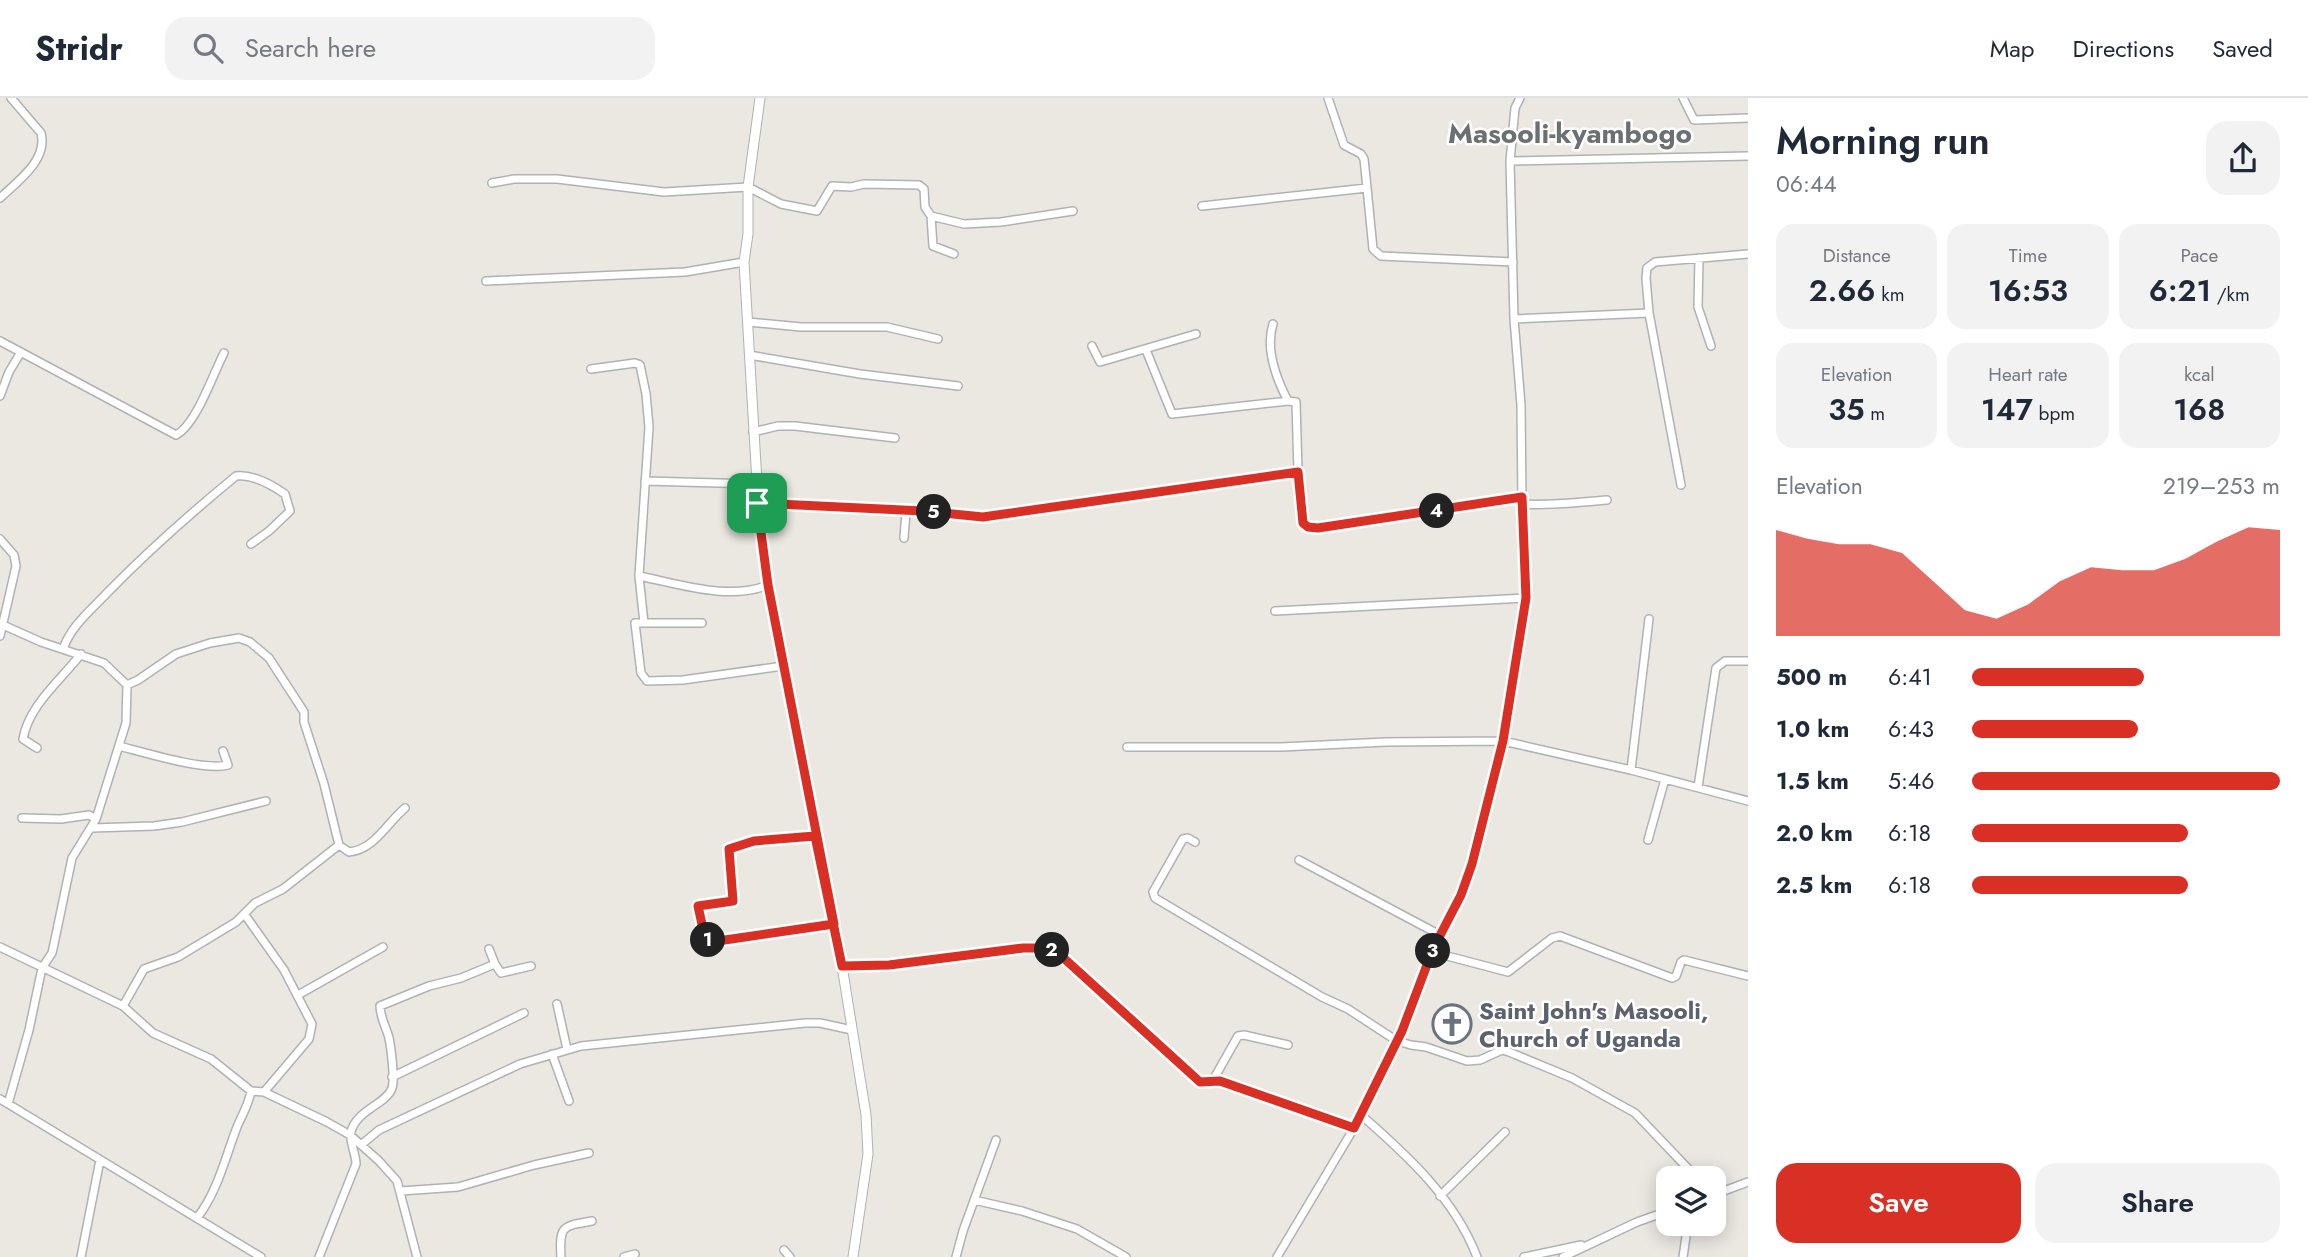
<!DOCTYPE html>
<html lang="en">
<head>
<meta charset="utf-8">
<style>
  body { margin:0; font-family:Jost,sans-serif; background:#f2f2f3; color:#1f2937; height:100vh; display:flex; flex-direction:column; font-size:26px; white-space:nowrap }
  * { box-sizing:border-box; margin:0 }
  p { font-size:23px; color:#747a83 }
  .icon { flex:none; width:38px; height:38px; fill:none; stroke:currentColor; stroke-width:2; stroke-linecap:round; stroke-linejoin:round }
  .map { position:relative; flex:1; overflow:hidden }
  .drawer { display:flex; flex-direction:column; background:#fff; width:560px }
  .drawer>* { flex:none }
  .tools { position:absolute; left:1656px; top:1068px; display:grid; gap:14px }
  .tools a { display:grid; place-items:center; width:70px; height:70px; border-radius:14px; background:#fff; box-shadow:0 4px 18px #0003; font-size:35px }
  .pin { position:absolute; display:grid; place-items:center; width:60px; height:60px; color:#fff; margin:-30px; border-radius:14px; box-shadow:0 4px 10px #0006 }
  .km { position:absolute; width:35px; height:35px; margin:-18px; border-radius:50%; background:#222; color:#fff; font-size:19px; line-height:35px; text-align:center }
  .round { display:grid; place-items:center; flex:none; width:74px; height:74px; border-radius:21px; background:#f2f2f3 }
  .headline { display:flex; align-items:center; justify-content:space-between; height:119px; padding:0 28px }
  h1 { font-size:38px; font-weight:600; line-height:52px }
  .metrics { display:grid; grid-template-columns:repeat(3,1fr); gap:10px; height:119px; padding:7px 28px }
  .metrics div { display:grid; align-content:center; border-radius:18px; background:#f2f2f3; text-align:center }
  .metrics b { font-size:30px; font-weight:600 }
  .metrics small { font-size:19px; font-weight:400 }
  .metrics p { font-size:19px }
  .chart { height:196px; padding:14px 28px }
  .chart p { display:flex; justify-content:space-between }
  .chart svg { width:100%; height:126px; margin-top:7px; fill:#d93025; opacity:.7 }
  .action { display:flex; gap:14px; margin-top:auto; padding:14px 28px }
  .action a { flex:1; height:80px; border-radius:21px; background:#d93025; color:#fff; font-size:28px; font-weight:600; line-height:80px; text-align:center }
  .action a+a { background:#f2f2f3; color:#1f2937 }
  ul { padding:0 28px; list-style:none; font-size:23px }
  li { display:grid; grid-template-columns:112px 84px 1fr; align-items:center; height:52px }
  li i { height:18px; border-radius:9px; background:#d93025 }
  header { display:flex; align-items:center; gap:42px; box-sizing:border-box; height:98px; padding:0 35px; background:#fff; border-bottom:2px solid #e0e1e3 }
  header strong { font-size:33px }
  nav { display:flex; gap:38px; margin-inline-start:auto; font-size:24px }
  .search { width:490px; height:63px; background:#f2f2f3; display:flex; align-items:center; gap:18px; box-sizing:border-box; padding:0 24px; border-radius:21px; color:#747a83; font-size:26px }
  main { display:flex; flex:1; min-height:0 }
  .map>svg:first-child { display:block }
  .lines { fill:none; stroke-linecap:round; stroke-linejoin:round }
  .minor-casing { stroke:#afb2b5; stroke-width:10 }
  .tertiary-casing { stroke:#afb2b5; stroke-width:11 }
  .minor { stroke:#fff; stroke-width:7 }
  .tertiary { stroke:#fff; stroke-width:9 }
  .route-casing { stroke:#fff; stroke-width:14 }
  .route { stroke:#d93025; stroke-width:9 }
  .labels { text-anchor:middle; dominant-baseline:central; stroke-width:5; stroke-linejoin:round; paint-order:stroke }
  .worship-label { font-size:24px; font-weight:bold; fill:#5b616d; stroke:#fff; text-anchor:start }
  .quarter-label { font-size:28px; font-weight:bold; fill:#6b7072; stroke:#fff }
</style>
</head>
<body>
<header>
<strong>Stridr</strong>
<div class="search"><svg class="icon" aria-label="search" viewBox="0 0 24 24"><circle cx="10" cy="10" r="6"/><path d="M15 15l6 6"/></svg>Search here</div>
<nav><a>Map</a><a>Directions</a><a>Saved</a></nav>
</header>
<main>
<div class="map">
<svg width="1748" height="1159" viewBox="0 0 1748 1159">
  <rect width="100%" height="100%" fill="#ebe7e1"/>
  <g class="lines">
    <g class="minor-casing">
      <path id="minor" d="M1328,0L1344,47L1361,56L1364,61L1367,90
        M1683,0L1694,22L1748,20
        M1510,63L1748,58
        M492,85L514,81H557L664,94L748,89L781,106L817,113L832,88L851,89L864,86L919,87L924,91L925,109L931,118L964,126L1001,124L1073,113
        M0,100C18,83 48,62 41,35L11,0
        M1202,108L1367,90L1373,151L1381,158L1513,164
        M931,118L933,148L954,156
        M1699,160L1698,209L1711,248
        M486,183L685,174L744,164
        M1514,221L1649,215
        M748,224L801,229H887L938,241
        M1273,226C1265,251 1276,280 1288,303
        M0,243L176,337C196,327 213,276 224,255
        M1092,248L1100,264L1196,236
        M1146,252L1172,316L1288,303L1296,304L1298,374L1303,425L1309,429L1318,430L1522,399
        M749,257L860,276L958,288
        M591,271L635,265L640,267L646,296L649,329L639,478C679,486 730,503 768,487
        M0,298L9,274L21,254
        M753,334L778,328H795L895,340
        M645,383L755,386
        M1681,387L1649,215L1646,180L1647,170L1655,164L1748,156
        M757,405L923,413L983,419L1298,374
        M1522,406C1550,408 1579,404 1607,402
        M904,440L906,414
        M0,441L14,457L16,468L0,538
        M639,478L644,525H702
        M1275,513L1526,500
        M644,525H635L641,575L647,583L683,582L783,568
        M3,527L41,544L104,565L127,587L138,582L176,556L210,545L239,540L250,544L269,560L304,614V624L324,686L339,747L283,791L255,805L236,824L178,859L144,871L123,908
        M63,551C71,528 90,513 107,495C148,453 191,415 236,378C253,376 272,387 285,396L290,413L269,433L251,446
        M119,648C146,655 204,673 228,667L223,653
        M1127,649H1281L1386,644L1503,643L1631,672L1748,703
        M37,650L23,641C29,607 60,583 81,556
        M1631,672L1649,521
        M1698,689L1716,570L1725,563H1748
        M96,721L126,625L127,587
        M92,730L154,728L182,724L266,703
        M815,738L754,743L729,751L733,803L698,808L705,840L711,843L834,826
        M1648,742L1665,681
        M1195,744L1188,740L1183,741L1153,794L1155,800L1322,899L1348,911L1397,943L1411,947L1426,949L1467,963L1480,962L1502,952L1509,954L1572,980L1635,1015L1697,1080
        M339,747L349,754C374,752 387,725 405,710
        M1299,762L1440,837
        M245,817L284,872L312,926L309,941L264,994
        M0,849L123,908L153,935L211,961L251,993L264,994L327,1024L350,1037L379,1063L397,1083L417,1159
        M489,851L495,866L501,875L531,868
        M1432,854L1508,874L1552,840L1560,838L1672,880L1676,878L1681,864L1684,862L1748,878
        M842,868L889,867L1023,850H1041L1057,854L1200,984L1220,983L1354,1030
        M298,897L383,849
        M557,906L567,951
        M552,956L569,1003
        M392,979L524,915
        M1212,984L1238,938L1244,937L1288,947
        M0,1001L261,1159
        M8,1006L29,932L42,870L52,855L54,846L72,760L96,721L89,717L61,721L22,720
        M1361,1017C1407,1057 1455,1101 1477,1159
        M361,1047L379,1032L520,966L581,948L805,925H820L852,932
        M401,1093L458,1089L534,1067L589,1055
        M1713,1097L1748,1084
        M1440,1098L1505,1034
        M974,1102L1022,1113L1077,1131L1126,1159
        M197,1120C218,1093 225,1060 237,1029C242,1017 249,1006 251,993
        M784,1152L790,1159
        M81,1159L100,1062
        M319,1159L356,1066C356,1056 349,1043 351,1034C356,1012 387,1006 392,990C395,981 391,950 389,940C386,929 380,919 380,908L429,888L461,880L495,866
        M561,1159C559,1127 563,1128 592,1123
        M624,1159L635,1156
        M956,1159L963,1133L996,1042
        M1277,1159L1354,1030L1402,933L1433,851L1461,797L1472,766L1503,643L1526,500L1522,406L1521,307L1514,221L1510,63L1515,10L1520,0
        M1524,1159L1581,1147
        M1563,1159L1637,1124L1668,1113
        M1683,1159L1688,1125"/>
    </g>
    <g class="tertiary-casing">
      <path id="tertiary" d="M760,0L748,89V136L744,164L760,435L798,648L842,868L866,1017L868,1056L853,1159"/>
    </g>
    <use href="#minor" class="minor"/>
    <use href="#tertiary" class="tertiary"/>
  </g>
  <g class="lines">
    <g class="route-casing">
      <path id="route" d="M757,405L768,487L834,826L711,844L705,840L698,808L733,803L729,751L754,743L815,738L842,868L889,867L1023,850H1041L1057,854L1200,984L1220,983L1354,1030L1402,933L1433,851L1461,797L1472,766L1503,643L1526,500L1522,399L1318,430L1308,429L1303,425L1298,374L983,419L923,413L757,405"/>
    </g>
    <use href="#route" class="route"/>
  </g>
  <defs>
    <g id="church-ring" transform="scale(2.0125)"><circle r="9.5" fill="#fff" stroke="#6b7280" stroke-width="1.5"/><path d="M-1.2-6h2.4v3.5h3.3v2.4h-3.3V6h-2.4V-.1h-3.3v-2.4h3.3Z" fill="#6b7280"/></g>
  </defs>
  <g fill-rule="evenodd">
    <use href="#church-ring" x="1452" y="926"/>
  </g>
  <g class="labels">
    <g class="worship-label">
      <text x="1479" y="912">Saint John's Masooli,<tspan x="1479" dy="28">Church of Uganda</tspan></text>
    </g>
    <g class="quarter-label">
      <text x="1570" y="35">Masooli-kyambogo</text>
    </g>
  </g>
</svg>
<div class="tools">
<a><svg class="icon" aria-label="layers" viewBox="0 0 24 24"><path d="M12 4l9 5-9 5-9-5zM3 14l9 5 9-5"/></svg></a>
</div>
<div class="pin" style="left:757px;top:405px;background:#1e9e55"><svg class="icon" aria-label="arrive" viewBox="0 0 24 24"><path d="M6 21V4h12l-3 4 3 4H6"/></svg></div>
<b class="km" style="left:708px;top:842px">1</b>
<b class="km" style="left:1052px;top:852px">2</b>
<b class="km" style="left:1433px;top:853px">3</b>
<b class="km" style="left:1437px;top:413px">4</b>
<b class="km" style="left:934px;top:414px">5</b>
</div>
<section class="drawer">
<div class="headline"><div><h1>Morning run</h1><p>06:44</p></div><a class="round"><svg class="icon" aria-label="share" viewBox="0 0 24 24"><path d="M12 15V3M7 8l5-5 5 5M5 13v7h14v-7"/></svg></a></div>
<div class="metrics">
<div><p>Distance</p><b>2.66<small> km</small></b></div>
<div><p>Time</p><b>16:53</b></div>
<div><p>Pace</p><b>6:21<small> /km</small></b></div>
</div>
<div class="metrics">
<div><p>Elevation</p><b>35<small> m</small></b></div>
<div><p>Heart rate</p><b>147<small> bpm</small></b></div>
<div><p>kcal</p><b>168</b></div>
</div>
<div class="chart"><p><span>Elevation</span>219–253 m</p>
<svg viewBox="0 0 160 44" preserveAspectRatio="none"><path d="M0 44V7L10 10L20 12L30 12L40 15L50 25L60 35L70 38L80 33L90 25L100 20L110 21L120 21L130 17L140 11L150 6L160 7V44z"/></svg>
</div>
<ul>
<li><b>500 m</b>6:41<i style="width:56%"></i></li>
<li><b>1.0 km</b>6:43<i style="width:54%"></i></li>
<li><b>1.5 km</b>5:46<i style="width:100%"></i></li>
<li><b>2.0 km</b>6:18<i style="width:70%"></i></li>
<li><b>2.5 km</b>6:18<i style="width:70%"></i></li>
</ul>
<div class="action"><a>Save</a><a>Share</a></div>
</section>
</main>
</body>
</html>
